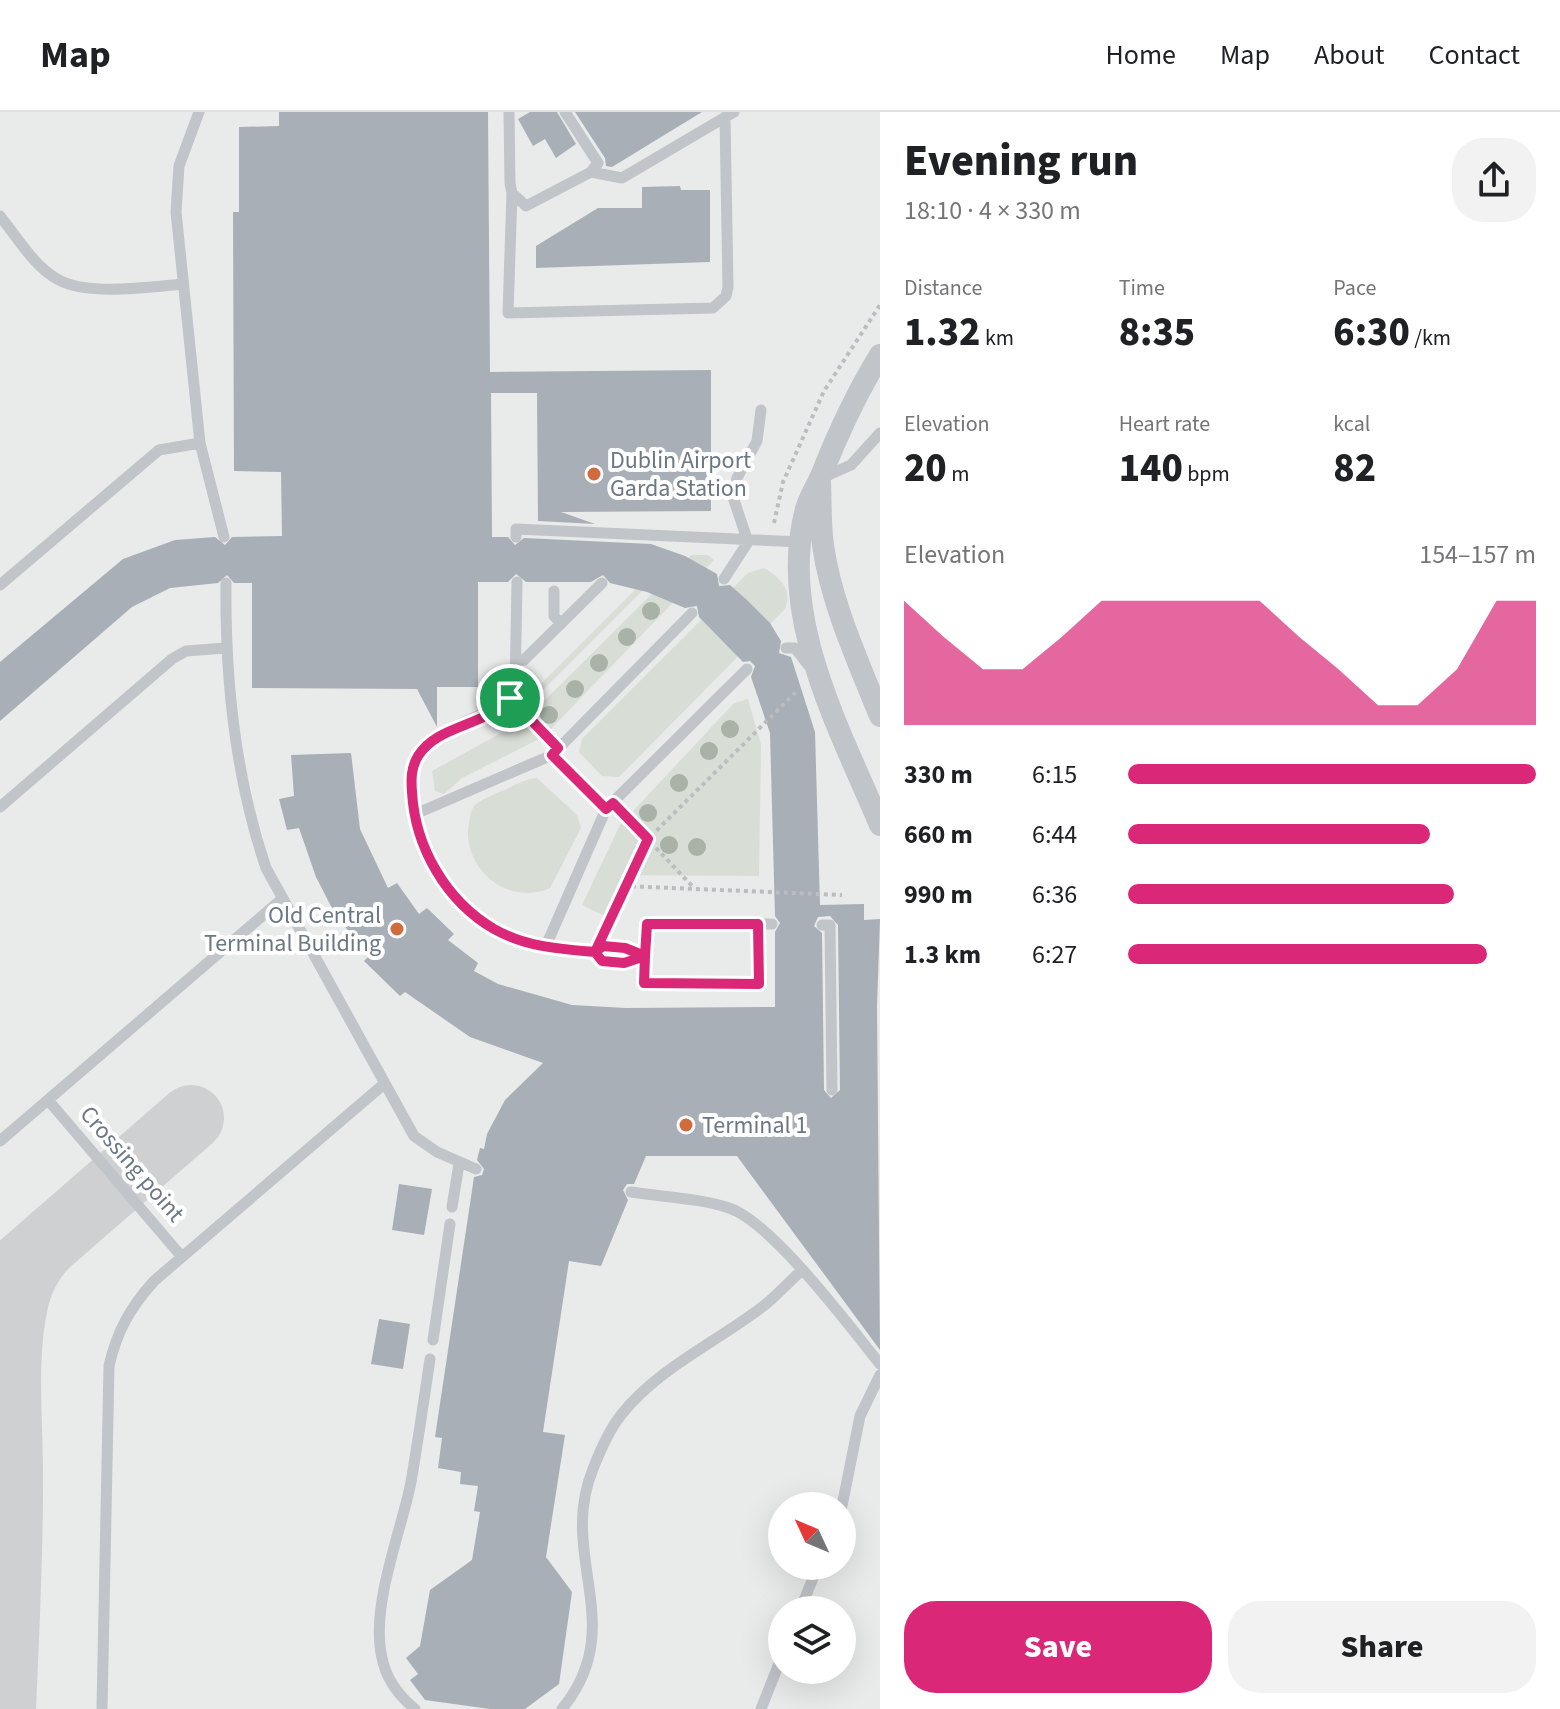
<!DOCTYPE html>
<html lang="en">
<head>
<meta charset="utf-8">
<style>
  body { margin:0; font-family:"Source Sans 3",sans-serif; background:#f2f2f2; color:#202124; height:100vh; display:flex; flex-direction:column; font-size:30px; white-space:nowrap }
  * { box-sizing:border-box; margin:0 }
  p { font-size:26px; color:#757577 }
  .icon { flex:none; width:44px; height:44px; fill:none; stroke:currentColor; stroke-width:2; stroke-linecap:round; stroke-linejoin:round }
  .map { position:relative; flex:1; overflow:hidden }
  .side { display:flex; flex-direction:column; background:#fff; width:680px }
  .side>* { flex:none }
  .needle { width:52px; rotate:314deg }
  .tools { position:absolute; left:768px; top:1380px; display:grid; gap:16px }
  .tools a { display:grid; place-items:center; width:88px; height:88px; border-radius:50%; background:#fff; box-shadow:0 8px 32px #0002; font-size:40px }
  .pin { position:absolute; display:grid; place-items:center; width:68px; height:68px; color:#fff; margin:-34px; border:4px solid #fff; border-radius:50%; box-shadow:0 2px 8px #0007 }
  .round { display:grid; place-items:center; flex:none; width:84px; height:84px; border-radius:32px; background:#f2f2f2 }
  .overview { display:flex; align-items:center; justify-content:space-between; height:136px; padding:0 24px }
  h1 { font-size:44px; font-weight:800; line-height:60px }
  .stats { display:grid; grid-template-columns:repeat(3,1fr); gap:12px; height:136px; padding:8px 24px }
  .stats div { display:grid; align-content:center }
  .stats b { font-size:40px; font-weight:800 }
  .stats small { font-size:22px; font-weight:400 }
  .stats p { font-size:22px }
  .chart { height:224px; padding:16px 24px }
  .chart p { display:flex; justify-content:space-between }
  .chart svg { width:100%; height:144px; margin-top:8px; fill:#db2777; opacity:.7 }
  .button { display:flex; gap:16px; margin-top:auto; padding:16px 24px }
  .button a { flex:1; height:92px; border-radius:32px; background:#db2777; color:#fff; font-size:32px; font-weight:800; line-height:92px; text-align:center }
  .button a+a { background:#f2f2f2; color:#202124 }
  ul { padding:0 24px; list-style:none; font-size:26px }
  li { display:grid; grid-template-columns:128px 96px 1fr; align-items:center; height:60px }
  li i { height:20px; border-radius:10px; background:#db2777 }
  header { display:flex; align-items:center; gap:48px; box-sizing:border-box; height:112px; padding:0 40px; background:#fff; border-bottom:2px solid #e0e0e0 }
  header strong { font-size:38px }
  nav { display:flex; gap:44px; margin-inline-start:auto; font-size:28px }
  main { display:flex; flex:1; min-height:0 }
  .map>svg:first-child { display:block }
  .built { fill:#e9eaea; fill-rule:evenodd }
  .green { fill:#d8ddd6 }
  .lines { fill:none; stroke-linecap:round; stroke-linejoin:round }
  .taxiway { stroke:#ced0d2; stroke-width:66 }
  .building { fill:#a9afb6; fill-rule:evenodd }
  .path { stroke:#bbbdc0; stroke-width:4; stroke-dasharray:4 4; stroke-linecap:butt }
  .lane { stroke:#c1c4c8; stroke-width:11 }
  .street { stroke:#c1c4c8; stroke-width:22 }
  .tree { fill:#a8b2a7 }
  .route-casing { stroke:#fff; stroke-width:16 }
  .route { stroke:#db2777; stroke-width:10 }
  .poi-dot { fill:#d16b3e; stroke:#fff; stroke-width:3 }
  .labels { text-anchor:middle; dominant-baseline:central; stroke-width:8; stroke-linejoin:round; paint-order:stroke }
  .poi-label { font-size:24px; fill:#6b7784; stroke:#fff; text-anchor:start }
  .street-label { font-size:24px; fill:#6b7784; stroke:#fff }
</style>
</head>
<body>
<header>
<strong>Map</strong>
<nav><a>Home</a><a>Map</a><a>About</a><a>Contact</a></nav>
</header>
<main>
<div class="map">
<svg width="880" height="1597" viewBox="0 0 880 1597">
  <rect width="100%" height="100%" fill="#f8f9f7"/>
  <path class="built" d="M0,0H880V1597H0ZM782,1394H842V1454H782ZM782,1498H842V1558H782Z"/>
  <path class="green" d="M678,443L524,597L520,593L669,444Z
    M691,443H708L714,448L547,621L530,603Z
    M764,456C780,465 793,478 785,497L619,665L602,664L579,640L582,627L748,461Z
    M748,587L761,633L759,764L632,763L611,807L582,793L620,713L734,591Z
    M523,609L539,627L462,666L444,682L435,679L432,659Z
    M537,666L577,703L581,716L550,776C510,794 466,760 468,718C469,711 470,700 474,694C481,687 493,683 502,679C513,674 525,667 537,666Z"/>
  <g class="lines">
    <path class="taxiway" d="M21,1154L191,1006
      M3,1597C6,1524 10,1450 10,1376C11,1315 2,1247 16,1187C22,1162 34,1142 54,1125"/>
  </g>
  <path class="building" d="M279,0H488L490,260L711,258V399L561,400L595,412L538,409L537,281H491L492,425H508L515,433L524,426L651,432L685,444L717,462L719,474L730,473L747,488L770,511L781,529L779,541L791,545L815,620L820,793L864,792V808L880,807L877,894L880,1238L737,1044H646L634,1072H627L623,1078L628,1088L601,1154L569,1149L543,1320L565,1323L546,1445L572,1480L559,1572L525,1597H490L425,1588L410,1568L418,1562L406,1546L420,1534L430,1478L472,1448L480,1400L474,1399L478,1374L460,1372L461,1360L438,1356L442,1326L435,1325L474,1065L482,1063L484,1057L477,1048L480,1036L484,1037L487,1022L505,988L543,951L470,925L405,880L400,884L364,849L368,845L334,800L316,765L299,716L287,718L279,687L294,684L291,643L351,641L360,717L388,776L397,771L419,802L427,796L454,822L448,828L478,851L474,859L498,872L572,893L626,896L775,895V820L780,811L775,804L770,621L751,565L755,554L750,549L743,550L699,505L697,494L685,496L647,480L610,471L603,463L591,470H526L516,462L508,470H478V575H437V615L417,577L252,576V471H234L227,463L218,471L170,476L132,495L0,609V550L123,447L175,428L215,425L225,433L232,425L282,424L281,360L234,359L233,100H239V15L279,14ZM830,804L838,813L840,978L831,986L824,978L822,821L814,814L818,805Z
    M530,0H557L576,32L556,46L545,27L533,34L518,7Z
    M575,0H702L612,55L606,54L605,46Z
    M680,74L681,78H710V150L536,156V134L598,96H642V75Z
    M399,1072L432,1077L424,1123L392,1118Z
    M379,1207L410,1212L403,1257L371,1252Z"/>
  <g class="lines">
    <path class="path" d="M774,411L783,370L824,279L880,193
      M523,599L547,625
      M623,701L694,776
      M624,774L842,783
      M605,817L646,729L798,578"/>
    <path class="lane" d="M199,0L179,54L176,100L200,331L224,425
      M509,0L510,71L512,81L526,94L591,60L622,66L734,0
      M565,0L598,51L591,60
      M512,81L508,201L713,196L726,184L728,175L725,5
      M0,104C17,125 35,156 59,168C88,184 150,175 183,172
      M824,365L851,353L880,321
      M516,425V417L801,430
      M724,467L748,430L733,385L737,366L757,329L761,298
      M517,470L515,580L507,591C480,604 435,618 418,644C410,658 411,671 412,686C415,738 449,790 494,816C526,835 560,837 595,840L603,834L625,836L645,844L624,851L602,849L595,840
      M226,471C225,567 235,665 266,756L414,1024L437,1040L476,1057
      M0,473L159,338L200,331
      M554,479V504L561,512
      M786,536H795L808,553
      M516,548H524L602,471
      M552,643L692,501
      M0,695L172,547L186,539L225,536
      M606,697L747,557
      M413,703L552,643L606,697L545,836
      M758,812L759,872L644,871L647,812H772
      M822,813H830L832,978
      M48,988L182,1145
      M0,1029L282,787
      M631,1080C663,1085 699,1086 729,1096C772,1110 850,1215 880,1252
      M452,1095L459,1052
      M433,1228L450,1112
      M842,1394L860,1304L880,1263
      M800,1498L818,1454
      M102,1597L109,1254C117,1219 130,1196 154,1169L384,972
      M415,1597C399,1584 386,1566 382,1546C370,1494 401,1421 411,1370C418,1329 424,1288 430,1247
      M562,1597C630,1514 557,1444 593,1357C600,1339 609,1318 621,1303C659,1255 719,1229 766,1192C779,1181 790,1169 802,1158
      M761,1597L782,1544"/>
    <path class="street" d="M880,243C856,282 838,321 821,364C816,375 809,386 806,397C777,505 840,617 880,713
      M820,370C821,391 820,412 823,433C831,491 858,549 880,604"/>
  </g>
  <g class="tree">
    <circle cx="651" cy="499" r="9"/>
    <circle cx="627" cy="525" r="9"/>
    <circle cx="599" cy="551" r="9"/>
    <circle cx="575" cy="577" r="9"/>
    <circle cx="549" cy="603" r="9"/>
    <circle cx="730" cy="617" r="9"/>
    <circle cx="709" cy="639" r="9"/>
    <circle cx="679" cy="671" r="9"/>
    <circle cx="648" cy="701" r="9"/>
    <circle cx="669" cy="733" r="9"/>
    <circle cx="697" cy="735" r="9"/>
  </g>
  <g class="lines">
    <g class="route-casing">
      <path id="route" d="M510,586C488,614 438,612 418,644C411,656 411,667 412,680C415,735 446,789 494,817C526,835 560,837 595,840L603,834L625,836L645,844L644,871L759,872L758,812H647L645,844L624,851L602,849L595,840L648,727L613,691L606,697L552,643L558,636L510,586"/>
    </g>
    <use href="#route" class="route"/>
  </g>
  <g class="poi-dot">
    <circle cx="594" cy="362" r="8"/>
    <circle cx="397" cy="817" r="8"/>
    <circle cx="686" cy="1013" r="8"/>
  </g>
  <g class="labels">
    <g class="poi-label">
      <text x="610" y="348">Dublin Airport<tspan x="610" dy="28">Garda Station</tspan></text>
      <text x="381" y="803" text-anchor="end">Old Central<tspan x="381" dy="28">Terminal Building</tspan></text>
      <text x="702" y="1013">Terminal 1</text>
    </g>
    <g class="street-label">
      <text transform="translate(132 1052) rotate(49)">Crossing point</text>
    </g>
  </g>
</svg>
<div class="tools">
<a><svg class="needle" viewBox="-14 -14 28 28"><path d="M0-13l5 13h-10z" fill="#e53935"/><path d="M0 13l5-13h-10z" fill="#757577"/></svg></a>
<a><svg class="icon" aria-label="layers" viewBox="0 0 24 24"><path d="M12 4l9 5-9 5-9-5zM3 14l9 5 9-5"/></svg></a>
</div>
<div class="pin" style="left:510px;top:586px;background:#1e9e55"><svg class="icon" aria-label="arrive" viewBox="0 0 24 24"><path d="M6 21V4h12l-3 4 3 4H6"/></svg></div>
</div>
<section class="side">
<div class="overview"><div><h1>Evening run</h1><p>18:10 · 4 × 330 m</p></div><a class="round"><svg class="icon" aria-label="share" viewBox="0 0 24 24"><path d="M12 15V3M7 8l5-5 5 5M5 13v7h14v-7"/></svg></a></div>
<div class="stats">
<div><p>Distance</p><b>1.32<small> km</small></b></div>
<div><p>Time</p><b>8:35</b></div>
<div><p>Pace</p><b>6:30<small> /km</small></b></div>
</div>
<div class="stats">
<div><p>Elevation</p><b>20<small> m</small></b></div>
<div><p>Heart rate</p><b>140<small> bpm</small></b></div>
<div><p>kcal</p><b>82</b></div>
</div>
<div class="chart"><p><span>Elevation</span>154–157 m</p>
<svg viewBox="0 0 160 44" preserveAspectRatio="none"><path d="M0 44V6L10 17L20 27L30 27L40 17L50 6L60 6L70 6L80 6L90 6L100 17L110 27L120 38L130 38L140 27L150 6L160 6V44z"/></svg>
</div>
<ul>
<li><b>330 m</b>6:15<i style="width:100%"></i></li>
<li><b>660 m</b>6:44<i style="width:74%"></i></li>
<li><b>990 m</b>6:36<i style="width:80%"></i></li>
<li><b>1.3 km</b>6:27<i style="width:88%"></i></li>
</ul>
<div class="button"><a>Save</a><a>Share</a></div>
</section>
</main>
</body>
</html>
